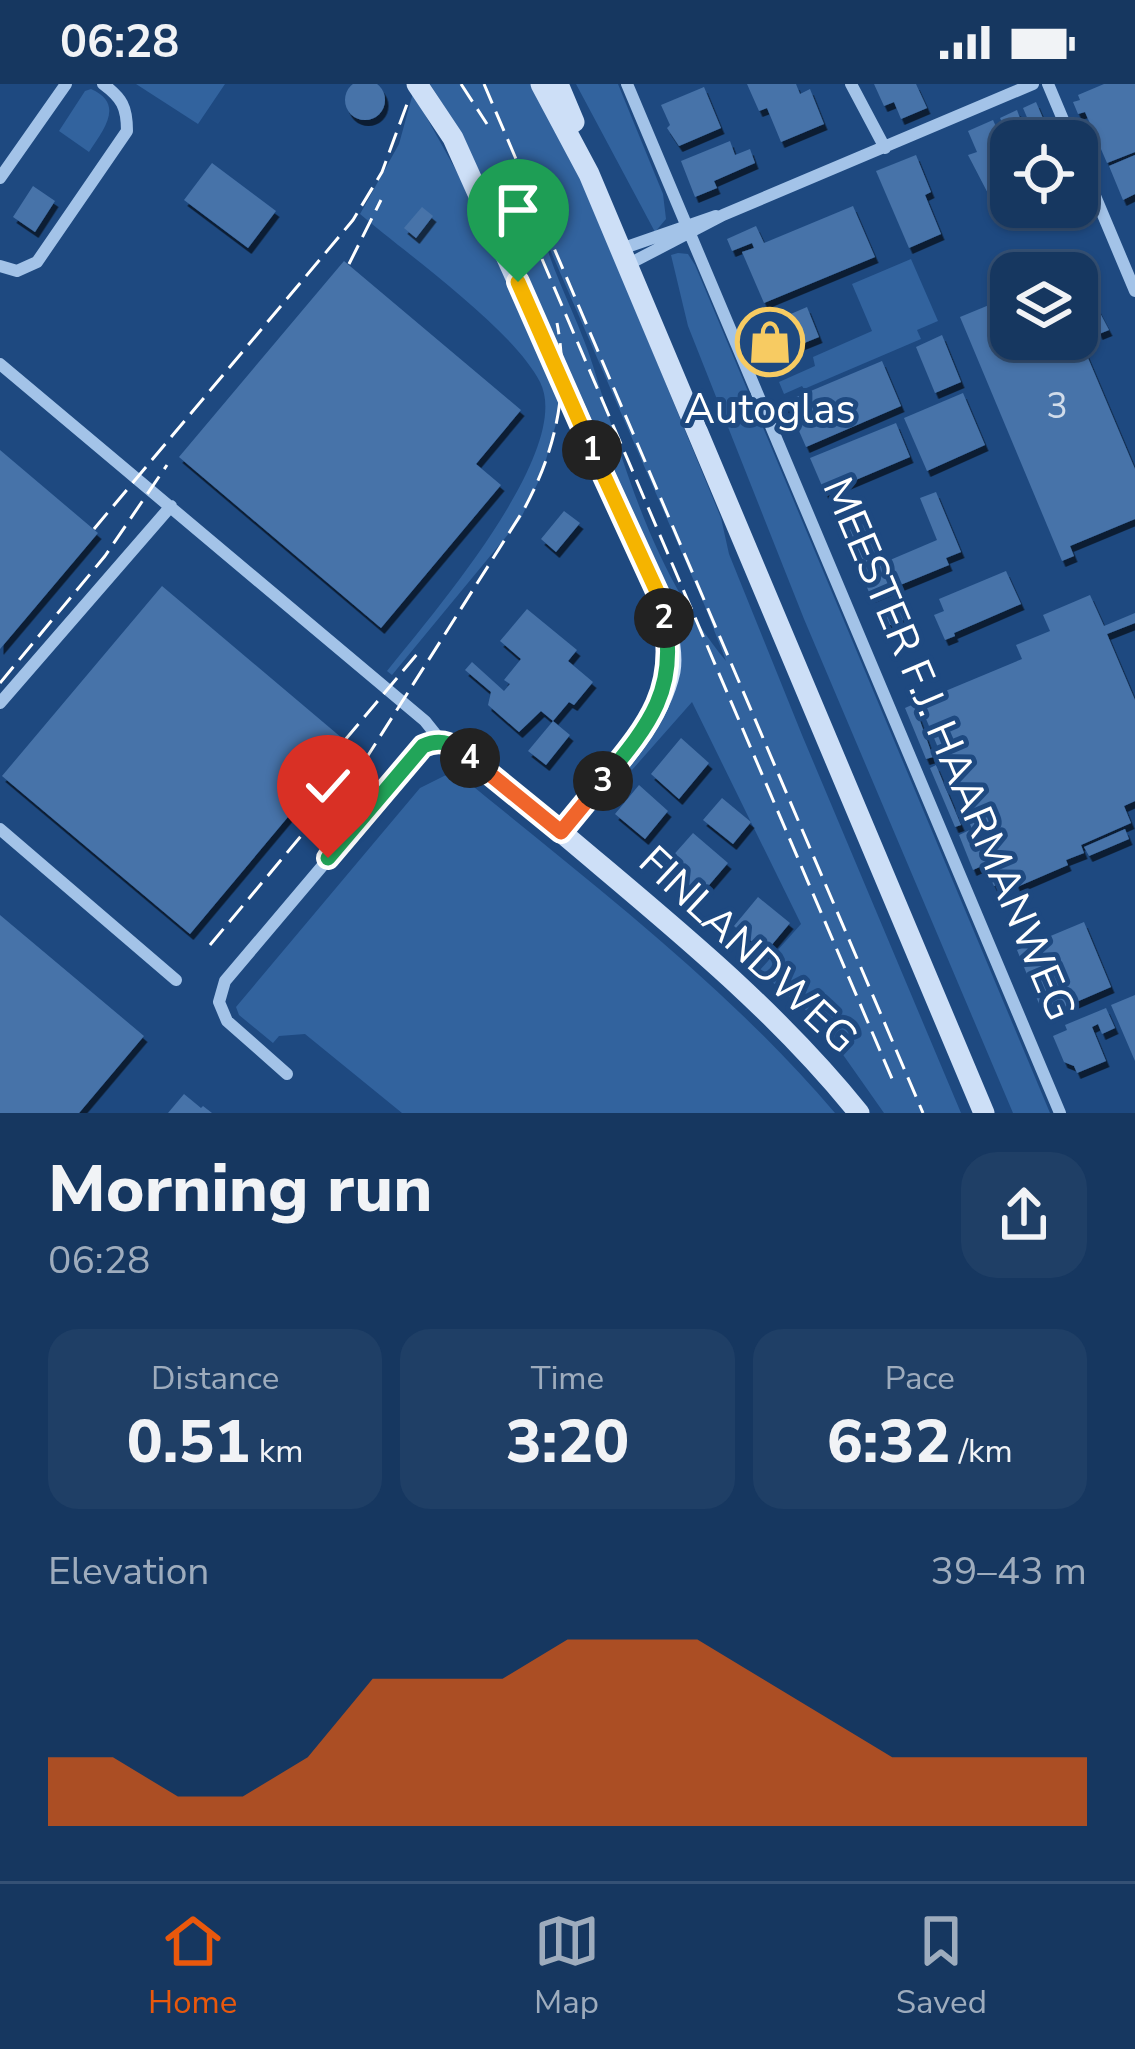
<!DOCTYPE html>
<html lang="en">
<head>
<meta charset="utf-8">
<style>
  body { margin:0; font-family:"Nunito Sans",sans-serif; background:#1f3f66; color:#f1f3f6; height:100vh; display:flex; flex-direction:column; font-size:45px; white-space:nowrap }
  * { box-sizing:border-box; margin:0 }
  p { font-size:39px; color:#9eacbd }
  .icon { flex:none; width:66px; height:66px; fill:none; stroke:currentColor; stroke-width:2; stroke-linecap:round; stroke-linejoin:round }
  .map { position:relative; height:1029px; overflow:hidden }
  .details { display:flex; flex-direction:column; background:#163760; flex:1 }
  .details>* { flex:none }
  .tools { position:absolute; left:990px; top:36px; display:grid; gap:24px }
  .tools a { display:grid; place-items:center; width:108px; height:108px; border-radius:24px; background:#163760; box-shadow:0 3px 9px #0004,0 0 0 3px #355175; font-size:60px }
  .pin { position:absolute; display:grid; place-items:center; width:102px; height:102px; color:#fff; margin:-123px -51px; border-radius:50% 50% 50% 0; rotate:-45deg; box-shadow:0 0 12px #0007 }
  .pin .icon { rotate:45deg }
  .km { position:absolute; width:60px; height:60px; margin:-30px; border-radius:50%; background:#222; color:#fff; font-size:33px; line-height:60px; text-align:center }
  .round { display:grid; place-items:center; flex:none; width:126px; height:126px; border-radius:36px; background:#1f3f66 }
  .head { display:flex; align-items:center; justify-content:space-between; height:204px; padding:0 48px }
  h1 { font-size:66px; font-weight:800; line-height:90px }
  .figures { display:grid; grid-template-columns:repeat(3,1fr); gap:18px; height:204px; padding:12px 48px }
  .figures div { display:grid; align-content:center; border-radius:30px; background:#1f3f66; text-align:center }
  .figures b { font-size:60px; font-weight:800 }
  .figures small { font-size:33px; font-weight:400 }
  .figures p { font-size:33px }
  .chart { height:336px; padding:24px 48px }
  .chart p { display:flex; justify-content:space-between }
  .chart svg { width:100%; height:216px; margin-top:12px; fill:#ea580c; opacity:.7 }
  .status { display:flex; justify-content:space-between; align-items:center; height:84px; padding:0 60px; background:#163760; direction:ltr }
  .status svg { height:33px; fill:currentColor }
  .menu { display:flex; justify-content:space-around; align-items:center; height:168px; border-top:3px solid #355175; background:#163760; font-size:33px; color:#9eacbd }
  .menu a { display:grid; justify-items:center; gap:6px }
  .menu .selected { color:#ea580c }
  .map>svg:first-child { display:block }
  .green { fill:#32639e; fill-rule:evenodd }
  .building { fill:#4773a9; filter:url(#shadow) }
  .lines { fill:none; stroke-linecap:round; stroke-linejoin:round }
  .street { stroke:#a3c3e8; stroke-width:12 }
  .secondary { stroke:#cddff7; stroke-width:21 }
  .rail { stroke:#fff; stroke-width:3; stroke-dasharray:21 9; stroke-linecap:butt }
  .split-1-casing { stroke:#fff; stroke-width:24 }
  .split-2-casing { stroke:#fff; stroke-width:24 }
  .split-3-casing { stroke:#fff; stroke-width:24 }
  .split-4-casing { stroke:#fff; stroke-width:24 }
  .split-5-casing { stroke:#fff; stroke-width:24 }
  .split-1 { stroke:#f5b400; stroke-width:15 }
  .split-2 { stroke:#f5b400; stroke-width:15 }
  .split-3 { stroke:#22a559; stroke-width:15 }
  .split-4 { stroke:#f0652b; stroke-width:15 }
  .split-5 { stroke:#22a559; stroke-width:15 }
  .labels { text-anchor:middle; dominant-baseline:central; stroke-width:10; stroke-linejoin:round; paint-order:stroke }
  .number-label { font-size:36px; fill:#d1dcea }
  .poi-label { font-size:42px; fill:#fff; stroke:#1e4980 }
  .street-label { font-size:42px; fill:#fff; stroke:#1e4980 }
</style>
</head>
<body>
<div class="status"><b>06:28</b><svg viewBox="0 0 49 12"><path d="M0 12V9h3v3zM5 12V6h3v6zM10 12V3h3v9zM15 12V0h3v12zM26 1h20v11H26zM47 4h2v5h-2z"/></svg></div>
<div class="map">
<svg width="1135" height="1029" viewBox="0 0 1135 1029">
  <defs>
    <filter id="shadow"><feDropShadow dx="3.5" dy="6" stdDeviation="0" flood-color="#0009"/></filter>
  </defs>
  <rect width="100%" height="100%" fill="#1e4980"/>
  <path class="green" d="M136,0H225L198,40Z
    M430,0H534L585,103L721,434L729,470L802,651L961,1029H884L820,938L759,887L801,840L692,618L632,686L628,682L676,564L444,22ZM542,147L704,520L726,577C654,489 627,391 594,285C580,238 554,194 542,147Z
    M576,0H618L663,110L666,135L655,148Z
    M91,5C125,20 104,45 89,68L59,47L85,7Z
    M413,9L463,99L561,322L542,390L520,436L392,591L387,587C429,534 575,367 540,298C513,245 408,171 360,130L399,60Z
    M678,169L688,170L695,181L1050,1029H1013L804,535L688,242L671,171Z
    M911,175L938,237L917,246L921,255L804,305L802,302L784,310L779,298L815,282L813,273L872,247L852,200Z
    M448,690L463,694C591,799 728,903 835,1029H402L305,950L279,952L273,959L239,931L236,923L420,704Z"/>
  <path class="building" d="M345 16a20 20 0 1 1 40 0a20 20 0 1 1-40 0Z
    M747,0H796L800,10L810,5L824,40L781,58L767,24L759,27Z
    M874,0H916L927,24L901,35L894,18L884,22Z
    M1104,0H1135V68L1107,79L1085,28L1078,30L1073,18L1080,16L1078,11Z
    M704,3L721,44L679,62L667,44L670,41L661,21Z
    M1036,18L1048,46L1030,53L1027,46L1032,45L1023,24Z
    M1017,26L1025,48L1016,51L1019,57H1010L1000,34Z
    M993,36L1011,75V116L995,123L968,71L977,68L968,47Z
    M730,57L735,71L750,65L755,79L714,97L717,104L695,113L681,77Z
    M916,71L931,108L925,111L941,150L909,164L876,87Z
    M1135,71V110L1123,116L1109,82Z
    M212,79L276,127L248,164L184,116Z
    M33,102L55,117L35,148L13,133Z
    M853,122L875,173L764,219L742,168L754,164L752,159L732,167L727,155L756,142L764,159Z
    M422,123L433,132L416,154L404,144Z
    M1078,172L1090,210L1109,246L1099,250L1097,245L1077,253V189H1068L1064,178Z
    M344,177L521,326L476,380L501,401L381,544L179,373Z
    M1011,212V255H1080L1135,385V435L1070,462L1074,472L1062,477L960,233Z
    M807,223L819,253L777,270L779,276L767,281L758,278L756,272L763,263L756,245Z
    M942,251L961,298L935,309L916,263Z
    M882,277L901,322L806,363L789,324L785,323L787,317Z
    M963,309L985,361L927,387L904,334Z
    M896,339L910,373L825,409L810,374Z
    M0,366L98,449L0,565Z
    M936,408L961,468L946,474L949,481L871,513L844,448L866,439L883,479L937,456L920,414Z
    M564,427L580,439L556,468L541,455Z
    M1006,487L1021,520L954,549L955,552L945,556L934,531L944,527L939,515Z
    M162,502L349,660L190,850L2,692Z
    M1090,511L1104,542L1135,529V539L1107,550L1135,616V717L1124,722L1131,739L1081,761L1084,769L1066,776L1068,781L1017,803L1013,793L994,802L984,781L973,786L959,751L972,745L919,618L1022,575L1016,561L1050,547L1043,531Z
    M899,518L906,535L882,544L875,528Z
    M527,525L577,566L568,577L593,598L574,621L569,618L553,637L541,627L519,648L488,621L491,608L465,586L472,578L504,607L510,600L504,596L521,575L500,557Z
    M914,620L933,673L926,675L905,624Z
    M553,637L570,651L546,681L528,667Z
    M681,654L709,679L679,715L651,690Z
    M936,681L961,741L955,743L930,684Z
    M639,701L668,727L645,755L615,730Z
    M722,714L751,738L733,760L703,736Z
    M1125,745L1129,755L1089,772L1084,763Z
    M693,749L728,779L698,814L662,784Z
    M758,813L790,839L765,869L734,842Z
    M0,831L144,952L79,1029H0Z
    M1084,838L1111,903L1044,932L1017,866Z
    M1135,911V977L1111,921Z
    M1106,924L1115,944L1102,950L1098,940L1092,943L1106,977L1077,989L1074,982L1064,978L1053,952L1067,946L1065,941Z
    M184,1010L201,1024L203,1022L212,1029H168Z"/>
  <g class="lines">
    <path class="street" d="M627,0L1060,1029
      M851,0L885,64
      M1048,0L1072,57
      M1077,69L1135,207
      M0,94L66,0
      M621,165L716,132
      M627,181L723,131L1033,0
      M0,182L17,187L37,178L127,47C127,23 122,14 103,0
      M0,280L425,637L441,657
      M0,619L171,422
      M0,745L176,896
      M287,990L227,937L219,918L225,897L423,663L432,658L451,659L561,748"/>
    <path class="secondary" d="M417,0L453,54L660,514C664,536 674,565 670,587C658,645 597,704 561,748C666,837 772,921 859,1029
      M541,0L589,90L984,1029
      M558,0L574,38"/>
    <path class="rail" d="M461,0L487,40
      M484,0L923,1029
      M542,175L893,997
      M349,180L381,116
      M94,445L353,136L382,88L407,20
      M0,599L105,472L167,381
      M345,656L418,569
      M210,861L367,673L523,427C555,369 570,306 557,239"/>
  </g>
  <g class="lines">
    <g class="split-1-casing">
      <path id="split-1" d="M518,198L592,366"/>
    </g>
    <g class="split-2-casing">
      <path id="split-2" d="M592,366L660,514L664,534"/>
    </g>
    <g class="split-3-casing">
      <path id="split-3" d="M603,697C647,643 679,607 664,534"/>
    </g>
    <g class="split-4-casing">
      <path id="split-4" d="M470,674L561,748L603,697"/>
    </g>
    <g class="split-5-casing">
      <path id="split-5" d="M328,774L423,662C443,653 454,661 470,674"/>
    </g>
    <use href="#split-1" class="split-1"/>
    <use href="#split-2" class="split-2"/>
    <use href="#split-3" class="split-3"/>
    <use href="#split-4" class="split-4"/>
    <use href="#split-5" class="split-5"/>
  </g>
  <defs>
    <g id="shop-ring" transform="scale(3.45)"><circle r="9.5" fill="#1e4980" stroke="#f7cb62" stroke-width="1.5"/><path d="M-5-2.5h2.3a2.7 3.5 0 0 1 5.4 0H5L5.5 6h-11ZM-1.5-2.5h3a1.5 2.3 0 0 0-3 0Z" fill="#f7cb62"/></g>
  </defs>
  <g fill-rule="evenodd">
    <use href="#shop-ring" x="770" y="258"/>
  </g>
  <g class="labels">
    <g class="number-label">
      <text x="1057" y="322">3</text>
    </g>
    <g class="poi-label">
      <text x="770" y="325">Autoglas</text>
    </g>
    <g class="street-label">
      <text transform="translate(949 665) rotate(67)">MEESTER F.J. HAARMANWEG</text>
      <text transform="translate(748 866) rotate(43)">FINLANDWEG</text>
    </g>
  </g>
</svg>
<div class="tools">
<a><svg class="icon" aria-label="locate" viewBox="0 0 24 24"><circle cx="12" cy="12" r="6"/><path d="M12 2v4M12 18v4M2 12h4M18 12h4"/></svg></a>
<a><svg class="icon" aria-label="layers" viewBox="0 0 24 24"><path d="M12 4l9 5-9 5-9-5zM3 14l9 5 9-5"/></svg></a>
</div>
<div class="pin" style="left:518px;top:198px;background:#1e9e55"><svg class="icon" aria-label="arrive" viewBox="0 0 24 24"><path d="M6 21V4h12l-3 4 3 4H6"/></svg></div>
<div class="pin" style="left:328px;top:774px;background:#d93025"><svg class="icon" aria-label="check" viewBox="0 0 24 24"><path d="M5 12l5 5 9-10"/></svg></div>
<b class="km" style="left:592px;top:366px">1</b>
<b class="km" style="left:664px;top:534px">2</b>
<b class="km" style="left:603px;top:697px">3</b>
<b class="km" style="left:470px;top:674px">4</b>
</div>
<section class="details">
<div class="head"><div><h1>Morning run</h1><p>06:28</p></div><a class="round"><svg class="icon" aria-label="share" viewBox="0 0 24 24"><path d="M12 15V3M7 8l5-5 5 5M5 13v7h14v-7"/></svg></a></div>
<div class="figures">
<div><p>Distance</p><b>0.51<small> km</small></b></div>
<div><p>Time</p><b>3:20</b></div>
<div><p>Pace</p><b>6:32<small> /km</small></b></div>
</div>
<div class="chart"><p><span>Elevation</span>39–43 m</p>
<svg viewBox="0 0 160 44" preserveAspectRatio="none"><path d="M0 44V30L10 30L20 38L30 38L40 30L50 14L60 14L70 14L80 6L90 6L100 6L110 14L120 22L130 30L140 30L150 30L160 30V44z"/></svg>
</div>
</section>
<nav class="menu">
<a class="selected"><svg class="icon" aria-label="home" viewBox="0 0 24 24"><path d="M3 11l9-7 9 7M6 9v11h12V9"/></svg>Home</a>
<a><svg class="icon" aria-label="map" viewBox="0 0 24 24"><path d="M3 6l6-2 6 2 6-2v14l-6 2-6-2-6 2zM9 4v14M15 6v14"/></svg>Map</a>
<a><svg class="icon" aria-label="saved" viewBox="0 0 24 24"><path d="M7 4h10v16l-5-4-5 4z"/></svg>Saved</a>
</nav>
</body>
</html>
